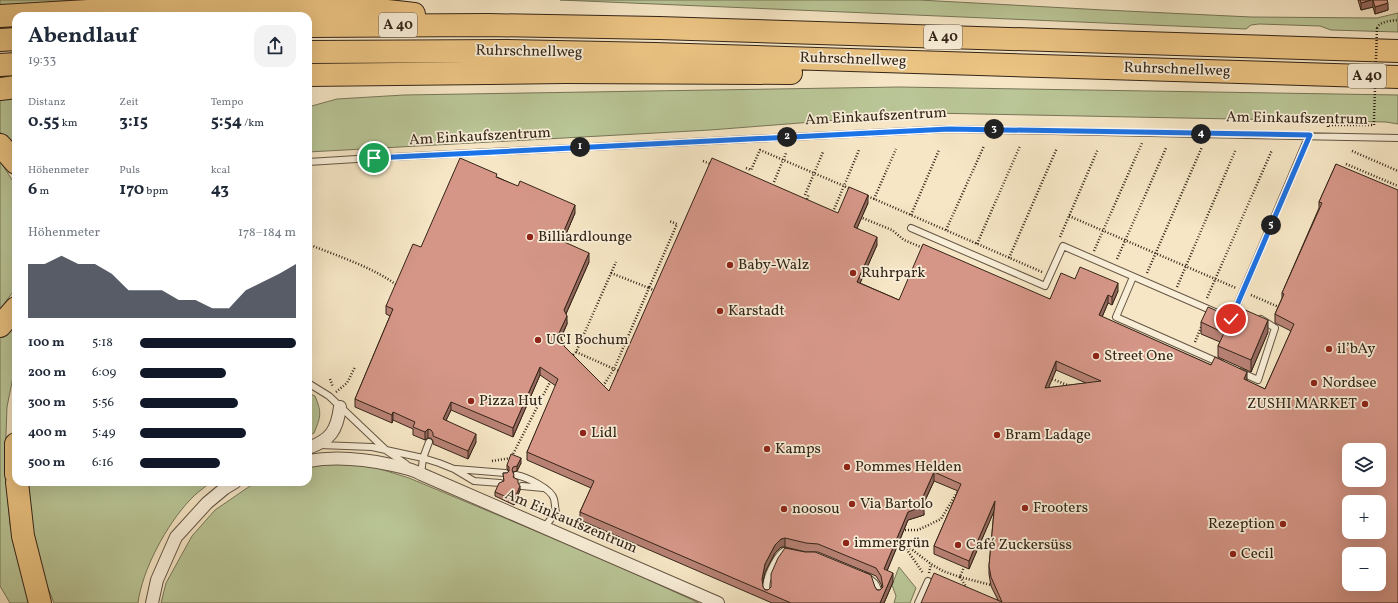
<!DOCTYPE html>
<html lang="de">
<head>
<meta charset="utf-8">
<style>
  body { margin:0; font-family:Vollkorn,serif; background:#f2f2f3; color:#1f2937; height:100vh; display:flex; flex-direction:column; font-size:15px; white-space:nowrap }
  * { box-sizing:border-box; margin:0 }
  p { font-size:13px; color:#747a83 }
  .icon { flex:none; width:22px; height:22px; fill:none; stroke:currentColor; stroke-width:2; stroke-linecap:round; stroke-linejoin:round }
  .map { position:relative; flex:1; overflow:hidden }
  .panel { position:absolute; left:12px; top:12px; width:300px; height:474px; display:flex; flex-direction:column; background:#fff; border-radius:12px; box-shadow:0 4px 16px #0002 }
  .panel>* { flex:none }
  .tools { position:absolute; left:1342px; top:443px; display:grid; gap:8px }
  .tools a { display:grid; place-items:center; width:44px; height:44px; border-radius:8px; background:#fff; box-shadow:0 4px 16px #0002; font-size:20px }
  .pin { position:absolute; display:grid; place-items:center; width:34px; height:34px; color:#fff; margin:-17px; border:2px solid #fff; border-radius:50%; box-shadow:0 1px 4px #0007 }
  .km { position:absolute; width:20px; height:20px; margin:-10px; border-radius:50%; background:#222; color:#fff; font-size:11px; line-height:20px; text-align:center }
  .round { display:grid; place-items:center; flex:none; width:42px; height:42px; border-radius:12px; background:#f2f2f3 }
  .head { display:flex; align-items:center; justify-content:space-between; height:68px; padding:0 16px }
  h1 { font-size:22px; font-weight:700; line-height:30px }
  .metrics { display:grid; grid-template-columns:repeat(3,1fr); gap:6px; height:68px; padding:4px 16px }
  .metrics div { display:grid; align-content:center }
  .metrics b { font-size:17px; font-weight:700 }
  .metrics small { font-size:11px; font-weight:400 }
  .metrics p { font-size:11px }
  .chart { height:112px; padding:8px 16px }
  .chart p { display:flex; justify-content:space-between }
  .chart svg { width:100%; height:72px; margin-top:4px; fill:#111827; opacity:.7 }
  ul { padding:0 16px; list-style:none; font-size:13px }
  li { display:grid; grid-template-columns:64px 48px 1fr; align-items:center; height:30px }
  li i { height:10px; border-radius:5px; background:#111827 }
  .map>svg:first-child { display:block }
  .green { fill:#bac697; stroke:#777658 }
  .lines { fill:none; stroke-linecap:round; stroke-linejoin:round }
  .service-casing { stroke:#645543; stroke-width:8 }
  .minor-casing { stroke:#645543; stroke-width:14 }
  .motorway-casing { stroke:#342518; stroke-width:24 }
  .path { stroke:#342518; stroke-width:2.5; stroke-dasharray:1 2; stroke-linecap:butt }
  .service { stroke:#f9efd9; stroke-width:6 }
  .minor { stroke:#f9efd9; stroke-width:12 }
  .motorway { stroke:#ebc382; stroke-width:22 }
  .path-bridge { stroke:#342518; stroke-width:2.5; stroke-dasharray:1 2; stroke-linecap:butt }
  .wall { fill:#b78174; stroke:#342518; fill-rule:evenodd }
  .shaded-wall { fill:#95695e; stroke:#342518 }
  .building { fill:#d59687; stroke:#342518; fill-rule:evenodd }
  .route-casing { stroke:#fff; stroke-width:8 }
  .route { stroke:#1a73e8; stroke-width:5 }
  .poi-dot { fill:#8f2418; stroke:#f9efd9; stroke-width:1.5 }
  .labels { text-anchor:middle; dominant-baseline:central; stroke-width:3.5; stroke-linejoin:round; paint-order:stroke }
  .shield { fill:#f9efd9; stroke:#6f6252; stroke-width:1 }
  .shield-label { font-size:14px; font-weight:bold; fill:#342518 }
  .street-label { font-size:15px; fill:#342518; stroke:#f9efd9 }
  .poi-label { font-size:15px; fill:#342518; stroke:#f9efd9; text-anchor:start }
</style>
</head>
<body>
<div class="map">
<svg width="1398" height="603" viewBox="0 0 1398 603">
  <rect width="100%" height="100%" fill="#f6e6c5"/>
  <filter id="stains"><feTurbulence type="fractalNoise" baseFrequency=".005" numOctaves="4"/><feColorMatrix values="0 0 0 0 .2 0 0 0 0 .09 0 0 0 0 .02 0 0 0 .5 -.17"/></filter>
  <radialGradient id="worn" r=".72"><stop offset=".6" stop-color="#630" stop-opacity="0"/><stop offset="1" stop-color="#630" stop-opacity=".3"/></radialGradient>
  <path class="green" d="M0,0H62L67,1L0,6Z
    M560,0H919L1104,10L1251,17L1377,18L1398,13V32L1331,30L1320,26L1259,24L1251,25L1246,29Z
    M899,87L1398,95V124L1386,122L929,113L710,130L308,152V107L337,99L404,95Z
    M16,98V148L0,132V99Z
    M0,161L16,186V288L0,309Z
    M16,323V362L7,407L5,463L10,524L21,572L32,603H10L0,586V337Z
    M308,393L315,396C322,413 321,416 314,433L308,436Z
    M341,463L374,467L409,478L603,559L699,603H161L166,583L192,536L215,510L253,484L259,482H308V466Z
    M26,482H211C204,488 196,493 190,500C167,524 142,570 138,603H54L46,583L27,507Z
    M899,567L916,588L910,603H894L896,596L892,585Z"/>
  <g class="lines">
    <g class="service-casing">
      <path id="service" d="M308,162L373,158L949,129L1398,138
        M911,228L1045,286L1063,246L1215,312
        M1133,277L1116,317L1220,363
        M1234,312L1309,135
        M1240,372L1258,380L1275,328L1261,319
        M308,383L329,396L387,451L406,464
        M320,445L372,447L423,458L439,463L454,469L474,481L500,483
        M456,469L505,473
        M421,474L423,458L429,442
        M516,475C526,477 551,488 554,499C555,503 555,508 556,512L544,528
        M522,486L543,488
        M865,576C874,581 877,584 879,594
        M767,594C766,590 766,585 767,581C769,573 777,555 784,551L789,552
        M918,603L928,581"/>
    </g>
    <g class="minor-casing">
      <path id="minor" d="M308,448C331,440 337,430 340,407
        M308,461C336,456 364,459 392,465C402,467 412,469 421,474L718,603
        M152,603L157,580L176,537L207,503L225,488L235,482"/>
    </g>
    <g class="motorway-casing">
      <path id="motorway" d="M104,0C206,15 312,0 414,14
        M0,16L123,9
        M308,26L488,25L659,28L1398,51
        M0,40L16,39
        M308,52L505,51L655,54L1398,77
        M0,65L16,64
        M308,75L565,72L791,73
        M0,89L16,87
        M0,145L16,163
        M0,326L16,308
        M16,444V474
        M17,482L23,536L40,603"/>
    </g>
    <path class="path" d="M1377,28C1380,21 1391,21 1398,20
      M1328,127V125H1374V119
      M1352,151L1398,171
      M703,161L711,164
      M1346,164L1398,186
      M746,168L751,170L760,150L851,189
      M774,182L786,153
      M805,195L823,152
      M865,195L1042,272
      M874,199L896,149
      M806,202L809,194
      M833,212L859,150
      M911,215L939,150
      M1069,216L1236,288
      M860,217L892,230L904,240L923,248
      M946,230L984,146
      M1060,237L1098,149
      M308,244C337,256 373,267 398,286
      M977,244L1020,146
      M1094,251L1142,143
      M1009,258L1057,148
      M1117,259L1166,148
      M611,273L649,288L677,224L669,221
      M1147,273L1202,147
      M1177,287L1236,149
      M1251,295L1281,308
      M1207,298L1272,150
      M1195,342L1202,325
      M576,352L621,372
      M571,357L576,352L616,262
      M330,379L333,387
      M1052,379L1070,386
      M603,386L614,369L649,288L655,291
      M336,392L347,383L355,367
      M492,461L511,458L550,382
      M902,530H918L941,519L958,491
      M898,539L931,564L943,571L960,577L964,567
      M903,544L923,573
      M929,573L931,564
      M960,577L991,585
      M960,577L968,590"/>
    <use href="#service" class="service"/>
    <use href="#minor" class="minor"/>
    <use href="#motorway" class="motorway"/>
    <path class="path-bridge" d="M1374,119L1377,28"/>
  </g>
  <path class="wall" d="M1358,0H1387L1388,10L1375,14L1373,7L1361,10Z
    M1336,164L1398,603H921L998,600L991,586L989,574V566L994,511L969,569L934,554V546L958,491L934,481L923,505L924,515L908,520L887,571L893,582L884,603H772L580,520V512L591,488L527,460V452L556,386L540,375L513,437L451,410L446,420L476,442L468,459L433,444V441L431,438H428L425,440L413,435V429L393,420L392,423L355,407V399L390,316L386,314V306L421,247L497,177L575,213L563,241L589,262L566,314L567,324L561,338L564,346L609,391L838,213L868,203L857,228L877,245L860,283L899,300L1050,299L1075,279L1118,291L1112,305L1108,303L1102,317L1211,365L1247,380V381L1265,389L1291,331L1275,323V314L1282,298V293L1319,208V202ZM1056,370L1086,383L1048,388ZM781,547H785L806,552H818L876,576L881,584L882,588L880,590H877L875,587L765,590L763,587L762,585L765,572L775,553Z
    M1231,317L1268,332L1251,372L1218,357V346L1220,342L1201,334V322Z
    M521,463L517,471L513,472L514,478L518,483L520,490L514,505L495,496V492L504,481L503,473H507L509,471L507,469V465Z"/>
  <path class="shaded-wall" d="M1371,0H1373V7L1361,10V3Z
    M1388,3V10L1375,14V7Z
    M868,195V203L854,235V227Z
    M575,205V213L560,248V240Z
    M877,237V245L857,290V282Z
    M589,253V262L564,318V310Z
    M1118,283V291L1112,305V297Z
    M1108,295V303L1099,324V315Z
    M567,316V324L559,341V333Z
    M1268,320V332L1251,372V360Z
    M1056,361V370L1045,396V388Z
    M540,367V375L513,437V428Z
    M1247,372V380L1244,388V379Z
    M451,402V410L443,427V419Z
    M393,412V420L392,423V415Z
    M428,429V438L425,440V432Z
    M476,434V442L468,459V451Z
    M521,458V463L517,471V466Z
    M934,472V481L922,507L924,506V515L908,520L884,578V569L908,512L921,501Z
    M520,486V490L514,505V500Z
    M995,501V509L969,569V561Z
    M785,538V547H781L775,553L765,572L762,587V579L765,564L775,545L781,539Z
    M893,573V582L884,603H880Z"/>
  <path class="building" d="M1360,0H1371L1361,3Z
    M1373,0H1387L1388,3L1375,7Z
    M460,158L497,174L496,177L518,186L520,181L575,205L560,240L589,253L564,310L567,316L559,333L564,346L609,391L712,158L838,213L849,187L868,195L854,227L877,237L857,282L899,300L923,244L1050,299L1061,273L1075,279L1080,267L1118,283L1112,297L1108,295L1099,315L1211,365L1215,357L1247,372L1244,379L1265,389L1294,324L1275,314L1284,294L1282,293L1322,203L1319,202L1336,164L1398,190V603H921L934,573L1002,602L991,577L989,566L995,501L969,561L934,546L961,484L934,472L921,501L924,506L908,512L884,569L893,573L880,603H791L580,512L594,481L527,452L558,379L540,367L513,428L451,402L443,419L476,434L468,451L433,436V433L431,430L428,429L425,432L413,427L415,422L393,412L392,415L355,399L393,309L386,306L413,244L421,247ZM1056,361L1101,381L1045,388ZM1349,450H1379V480H1349ZM1349,502H1379V532H1349ZM785,538L806,543L818,544L876,568L881,576L883,587L880,590H877L875,587L871,575L815,552H805L785,548L778,558L771,574V587L768,590H765L763,587L762,579L765,564L775,545L781,539ZM1349,554H1379V584H1349Z
    M1236,306L1268,320L1251,360L1218,346L1224,333L1201,322L1208,307L1231,317Z
    M511,454L521,458L517,466L513,467L512,470L514,475L513,477L518,480V483L520,486L514,500L495,492L499,483L504,481L503,473H507L509,471V467L507,465Z"/>
  <g class="lines">
    <g class="route-casing">
      <path id="route" d="M374,158L949,129L1310,135L1231,319"/>
    </g>
    <use href="#route" class="route"/>
  </g>
  <g class="poi-dot">
    <circle cx="530" cy="237" r="4"/>
    <circle cx="730" cy="265" r="4"/>
    <circle cx="853" cy="273" r="4"/>
    <circle cx="720" cy="311" r="4"/>
    <circle cx="538" cy="340" r="4"/>
    <circle cx="1329" cy="349" r="4"/>
    <circle cx="1096" cy="356" r="4"/>
    <circle cx="1314" cy="383" r="4"/>
    <circle cx="471" cy="401" r="4"/>
    <circle cx="1365" cy="404" r="4"/>
    <circle cx="583" cy="433" r="4"/>
    <circle cx="997" cy="435" r="4"/>
    <circle cx="767" cy="449" r="4"/>
    <circle cx="847" cy="467" r="4"/>
    <circle cx="852" cy="504" r="4"/>
    <circle cx="1025" cy="508" r="4"/>
    <circle cx="784" cy="509" r="4"/>
    <circle cx="1283" cy="524" r="4"/>
    <circle cx="846" cy="543" r="4"/>
    <circle cx="958" cy="545" r="4"/>
    <circle cx="1233" cy="554" r="4"/>
  </g>
  <g class="labels">
    <g class="shield">
      <rect x="379" y="13" width="38" height="24" rx="3"/>
      <rect x="924" y="25" width="38" height="24" rx="3"/>
      <rect x="1348" y="64" width="38" height="24" rx="3"/>
    </g>
    <g class="shield-label">
      <text x="398" y="25">A 40</text>
      <text x="943" y="37">A 40</text>
      <text x="1367" y="76">A 40</text>
    </g>
    <g class="street-label">
      <text transform="translate(529 52) rotate(1)">Ruhrschnellweg</text>
      <text transform="translate(853 60) rotate(2)">Ruhrschnellweg</text>
      <text transform="translate(1177 70) rotate(2)">Ruhrschnellweg</text>
      <text transform="translate(876 117) rotate(-3)">Am Einkaufszentrum</text>
      <text transform="translate(1297 119) rotate(1)">Am Einkaufszentrum</text>
      <text transform="translate(480 137) rotate(-3)">Am Einkaufszentrum</text>
      <text transform="translate(571 522) rotate(23)">Am Einkaufszentrum</text>
    </g>
    <g class="poi-label">
      <text x="538" y="237">Billiardlounge</text>
      <text x="738" y="265">Baby-Walz</text>
      <text x="861" y="273">Ruhrpark</text>
      <text x="728" y="311">Karstadt</text>
      <text x="546" y="340">UCI Bochum</text>
      <text x="1337" y="349">il’bAy</text>
      <text x="1104" y="356">Street One</text>
      <text x="1322" y="383">Nordsee</text>
      <text x="479" y="401">Pizza Hut</text>
      <text x="1357" y="404" text-anchor="end">ZUSHI MARKET</text>
      <text x="591" y="433">Lidl</text>
      <text x="1005" y="435">Bram Ladage</text>
      <text x="775" y="449">Kamps</text>
      <text x="855" y="467">Pommes Helden</text>
      <text x="860" y="504">Via Bartolo</text>
      <text x="1033" y="508">Frooters</text>
      <text x="792" y="509">noosou</text>
      <text x="1275" y="524" text-anchor="end">Rezeption</text>
      <text x="854" y="543">immergrün</text>
      <text x="966" y="545">Café Zuckersüss</text>
      <text x="1241" y="554">Cecil</text>
    </g>
  </g>
  <rect width="100%" height="100%" filter="url(#stains)"/>
  <rect width="100%" height="100%" fill="url(#worn)"/>
</svg>
<div class="tools">
<a><svg class="icon" aria-label="layers" viewBox="0 0 24 24"><path d="M12 4l9 5-9 5-9-5zM3 14l9 5 9-5"/></svg></a>
<a>+</a>
<a>−</a>
</div>
<div class="pin" style="left:374px;top:158px;background:#1e9e55"><svg class="icon" aria-label="arrive" viewBox="0 0 24 24"><path d="M6 21V4h12l-3 4 3 4H6"/></svg></div>
<div class="pin" style="left:1231px;top:319px;background:#d93025"><svg class="icon" aria-label="check" viewBox="0 0 24 24"><path d="M5 12l5 5 9-10"/></svg></div>
<b class="km" style="left:580px;top:147px">1</b>
<b class="km" style="left:787px;top:137px">2</b>
<b class="km" style="left:994px;top:129px">3</b>
<b class="km" style="left:1201px;top:134px">4</b>
<b class="km" style="left:1271px;top:225px">5</b>
<section class="panel">
<div class="head"><div><h1>Abendlauf</h1><p>19:33</p></div><a class="round"><svg class="icon" aria-label="share" viewBox="0 0 24 24"><path d="M12 15V3M7 8l5-5 5 5M5 13v7h14v-7"/></svg></a></div>
<div class="metrics">
<div><p>Distanz</p><b>0.55<small> km</small></b></div>
<div><p>Zeit</p><b>3:15</b></div>
<div><p>Tempo</p><b>5:54<small> /km</small></b></div>
</div>
<div class="metrics">
<div><p>Höhenmeter</p><b>6<small> m</small></b></div>
<div><p>Puls</p><b>170<small> bpm</small></b></div>
<div><p>kcal</p><b>43</b></div>
</div>
<div class="chart"><p><span>Höhenmeter</span>178–184 m</p>
<svg viewBox="0 0 160 44" preserveAspectRatio="none"><path d="M0 44V11L10 11L20 6L30 11L40 11L50 17L60 27L70 27L80 27L90 33L100 33L110 38L120 38L130 27L140 22L150 17L160 11V44z"/></svg>
</div>
<ul>
<li><b>100 m</b>5:18<i style="width:100%"></i></li>
<li><b>200 m</b>6:09<i style="width:55%"></i></li>
<li><b>300 m</b>5:56<i style="width:63%"></i></li>
<li><b>400 m</b>5:49<i style="width:68%"></i></li>
<li><b>500 m</b>6:16<i style="width:51%"></i></li>
</ul>
</section>
</div>
</body>
</html>
